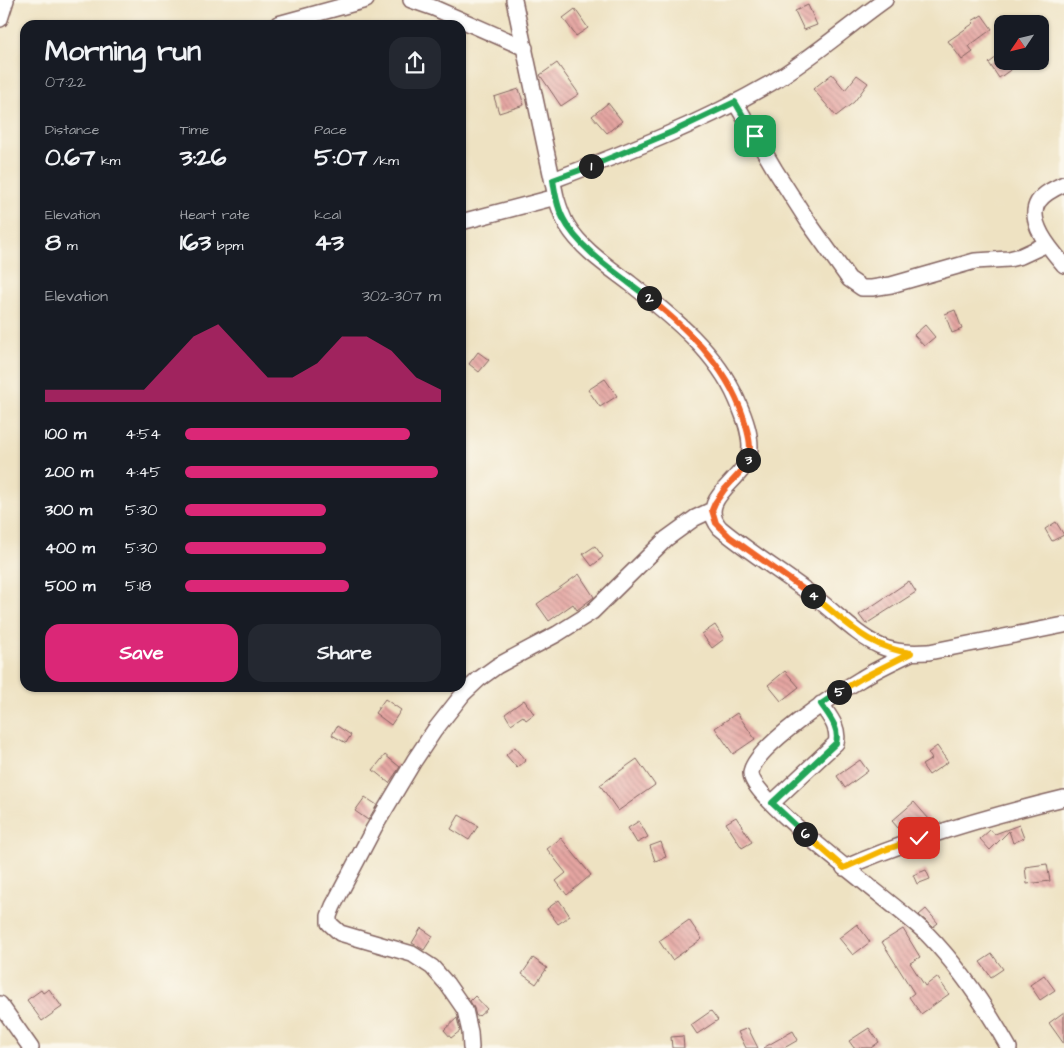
<!DOCTYPE html>
<html lang="en">
<head>
<meta charset="utf-8">
<style>
  body { margin:0; font-family:"Architects Daughter",sans-serif; background:#242831; color:#f1f3f6; height:100vh; display:flex; flex-direction:column; font-size:19px; white-space:nowrap }
  * { box-sizing:border-box; margin:0 }
  p { font-size:16px; color:#9ea1a6 }
  .icon { flex:none; width:28px; height:28px; fill:none; stroke:currentColor; stroke-width:2; stroke-linecap:round; stroke-linejoin:round }
  .map { position:relative; flex:1; overflow:hidden }
  .side { position:absolute; left:20px; top:20px; width:446px; height:672px; display:flex; flex-direction:column; background:#171b24; border-radius:15px; box-shadow:0 1px 4px #0004 }
  .side>* { flex:none }
  .needle { width:32px; rotate:235deg }
  .controls { position:absolute; left:994px; top:15px; display:grid; gap:10px }
  .controls a { display:grid; place-items:center; width:55px; height:55px; border-radius:10px; background:#171b24; box-shadow:0 1px 4px #0004; font-size:25px }
  .pin { position:absolute; display:grid; place-items:center; width:42px; height:42px; color:#fff; margin:-21px; border-radius:10px; box-shadow:0 2px 8px #0006 }
  .km { position:absolute; width:25px; height:25px; margin:-12px; border-radius:50%; background:#222; color:#fff; font-size:14px; line-height:25px; text-align:center }
  .round { display:grid; place-items:center; flex:none; width:52px; height:52px; border-radius:15px; background:#242831 }
  .head { display:flex; align-items:center; justify-content:space-between; height:85px; padding:0 25px }
  h1 { font-size:28px; font-weight:700; line-height:38px }
  .metrics { display:grid; grid-template-columns:repeat(3,1fr); gap:8px; height:85px; padding:5px 25px }
  .metrics div { display:grid; align-content:center }
  .metrics b { font-size:25px; font-weight:700 }
  .metrics small { font-size:14px; font-weight:400 }
  .metrics p { font-size:14px }
  .chart { height:140px; padding:10px 25px }
  .chart p { display:flex; justify-content:space-between }
  .chart svg { width:100%; height:90px; margin-top:5px; fill:#db2777; opacity:.7 }
  .button { display:flex; gap:10px; margin-top:auto; padding:10px 25px }
  .button a { flex:1; height:58px; border-radius:15px; background:#db2777; color:#fff; font-size:20px; font-weight:700; line-height:58px; text-align:center }
  .button a+a { background:#242831; color:#f1f3f6 }
  ul { padding:0 25px; list-style:none; font-size:16px }
  li { display:grid; grid-template-columns:80px 60px 1fr; align-items:center; height:38px }
  li i { height:12px; border-radius:6px; background:#db2777 }
  .map>svg:first-child { display:block }
  .building { fill:url(#building-back-hatch) }
  .lines { fill:none; stroke-linecap:round; stroke-linejoin:round }
  .minor-casing { stroke:#836360; stroke-width:18 }
  .minor { stroke:#fff; stroke-width:15 }
  .split-1-casing { stroke:#fff; stroke-width:10 }
  .split-2-casing { stroke:#fff; stroke-width:10 }
  .split-3-casing { stroke:#fff; stroke-width:10 }
  .split-4-casing { stroke:#fff; stroke-width:10 }
  .split-5-casing { stroke:#fff; stroke-width:10 }
  .split-6-casing { stroke:#fff; stroke-width:10 }
  .split-7-casing { stroke:#fff; stroke-width:10 }
  .split-1 { stroke:#22a559; stroke-width:6 }
  .split-2 { stroke:#22a559; stroke-width:6 }
  .split-3 { stroke:#f0652b; stroke-width:6 }
  .split-4 { stroke:#f0652b; stroke-width:6 }
  .split-5 { stroke:#f5b400; stroke-width:6 }
  .split-6 { stroke:#22a559; stroke-width:6 }
  .split-7 { stroke:#f5b400; stroke-width:6 }
</style>
</head>
<body>
<div class="map">
<svg width="1064" height="1048" viewBox="0 0 1064 1048">
  <defs>
    <pattern id="building-back-hatch" width="6" height="6" patternUnits="userSpaceOnUse" patternTransform="scale(1.25)"><rect width="6" height="6" fill="#e5a6a2"/><path d="M-1 5l2 2M0 0l6 6M5-1l2 2" fill="none" stroke="#bc8784"/></pattern>
  </defs>
  <rect width="100%" height="100%" fill="#fbf7ec"/>
  <filter id="ink" filterUnits="userSpaceOnUse"><feTurbulence type="fractalNoise" baseFrequency=".02" numOctaves="2"/><feDisplacementMap in="SourceGraphic" scale="10" xChannelSelector="R" yChannelSelector="G"/><feConvolveMatrix kernelMatrix="1 2 1 2 8 2 1 2 1" color-interpolation-filters="sRGB"/></filter>
  <filter id="wash" filterUnits="userSpaceOnUse"><feTurbulence type="fractalNoise" baseFrequency=".0096" numOctaves="4" result="noise"/><feDisplacementMap in="SourceGraphic" scale="20" xChannelSelector="R" yChannelSelector="G"/><feGaussianBlur stdDeviation="1.12" result="paint"/><feColorMatrix in="noise" values="0 0 0 0 0 0 0 0 0 0 0 0 0 0 0 0 0 1.4 0 .05"/><feComposite in="paint" operator="in"/></filter>
  <g filter="url(#wash)">
    <rect width="100%" height="100%" fill="#eee2c2"/>
    <g id="blocks">
      <path class="building" d="M808,5L817,25L804,30L795,11Z
        M575,9L588,28L576,36L563,18Z
        M982,15L992,29L969,46L973,52L962,60L948,41L974,23L972,21Z
        M1002,53V61H1008L1013,68L999,78L989,63Z
        M557,63L579,94L561,106L540,75Z
        M832,74L845,90L857,75L868,83L854,102L836,116L813,89Z
        M519,89L524,105L499,113L494,97Z
        M608,103L622,121L607,133L592,116Z
        M955,310L962,329L952,333L945,314Z
        M925,325L935,337L924,346L914,335Z
        M478,352L489,360L479,372L469,364Z
        M605,379L617,396L600,407L588,390Z
        M1056,522L1064,535L1052,541L1045,529Z
        M595,546L603,557L592,566L583,554Z
        M579,574L594,597L577,610L573,604L549,621L537,604Z
        M909,581L916,592L866,624L859,615Z
        M715,625L724,639L712,648L702,634Z
        M785,671L799,687L781,701L768,685Z
        M385,699L401,710L391,725L375,713Z
        M524,700L534,714L526,720L523,716L511,724L505,714Z
        M737,713L755,739L733,754L715,728Z
        M337,726L351,735L346,743L332,735Z
        M937,746L948,762L929,775L922,765L932,759L928,753Z
        M515,747L526,760L517,768L506,755Z
        M385,755L400,767L389,783L373,770Z
        M637,759L655,785L618,811L600,785Z
        M860,760L868,771L845,788L837,776Z
        M365,797L377,805L368,820L355,811Z
        M914,802L929,819L915,831L904,835L892,821Z
        M459,815L478,826L469,840L451,829Z
        M736,817L752,842L742,848L726,823Z
        M639,821L648,837L637,843L628,828Z
        M1019,825L1024,838L1013,843L1009,831L990,850L980,839L990,830L995,834Z
        M561,838L591,875L567,895L556,881L566,873L547,849Z
        M661,842L666,857L655,861L650,846Z
        M1047,864L1050,881L1027,884L1025,867Z
        M926,870L930,879L917,884L913,875Z
        M559,900L570,916L558,924L547,909Z
        M926,909L938,923L933,927L919,915Z
        M689,920L702,939L672,960L659,941Z
        M857,924L870,942L853,955L839,938Z
        M421,928L433,936L424,950L412,943Z
        M903,929L920,957L910,963L925,986L937,977L949,994L921,1014L909,997L914,993L882,942Z
        M992,954L1003,969L991,977L980,962Z
        M533,958L547,968L536,984L522,974Z
        M1044,975L1055,990L1040,1000L1030,985Z
        M49,989L62,1007L42,1021L27,1000L41,990L43,993Z
        M475,996L487,1009L479,1016L478,1015L476,1016L474,1008L470,1001Z
        M711,1011L718,1020L697,1034L691,1025Z
        M1064,1012V1044L1049,1023Z
        M457,1018L460,1031L451,1038L444,1030Z
        M748,1028L758,1048H746L738,1032Z
        M869,1028L879,1042L871,1048H854L849,1041Z
        M793,1031L798,1040L784,1048H763Z
        M683,1036L684,1048H672L671,1037Z"/>
    </g>
  </g>
  <g filter="url(#ink)">
    <use href="#blocks" fill-opacity="0" stroke="#836360" stroke-width="1"/>
    <g class="lines">
      <g class="minor-casing">
        <path id="minor" d="M411,0L434,8L525,48
          M514,0L556,197C559,207 562,217 567,225C582,250 609,267 631,284C671,316 716,351 737,400C744,416 753,438 749,455C744,481 695,499 720,528C750,553 785,574 816,598C837,614 856,635 880,646C896,653 912,653 929,652L1064,625
          M0,19L6,0
          M278,24L366,0
          M735,102L775,170L809,223L849,279L862,288H872L891,285L975,261L1009,259L1021,256L1047,244
          M553,180C627,152 702,123 771,83C811,59 847,27 885,0
          M1064,184C1055,188 1044,193 1038,202C1026,222 1052,251 1064,265
          M461,222L556,197
          M911,653C894,661 877,669 861,679C839,692 752,748 751,773C750,801 902,908 928,935C961,969 986,1007 1009,1048
          M772,803L836,743C840,728 829,716 821,704
          M844,868C915,837 989,816 1064,798
          M0,1004L31,1048
          M471,1048L470,1032L465,1010L447,984L432,967L412,954L340,933L329,923V916L333,906L374,828L414,761L434,731L463,694L479,679L497,666L557,634L592,612L666,539L695,518L712,510"/>
      </g>
      <use href="#minor" class="minor"/>
    </g>
  </g>
  <g class="lines" filter="url(#ink)">
    <g class="split-1-casing">
      <path id="split-1" d="M591,166L672,132L735,102L755,136"/>
    </g>
    <g class="split-2-casing">
      <path id="split-2" d="M591,166L553,180C555,193 557,207 563,218C579,250 621,276 649,298"/>
    </g>
    <g class="split-3-casing">
      <path id="split-3" d="M649,298C691,332 732,372 746,426C749,437 752,448 748,460"/>
    </g>
    <g class="split-4-casing">
      <path id="split-4" d="M748,460L744,468L724,490L715,503L712,510L716,523L730,537L813,596"/>
    </g>
    <g class="split-5-casing">
      <path id="split-5" d="M813,596C849,623 864,646 911,653L862,678L839,692"/>
    </g>
    <g class="split-6-casing">
      <path id="split-6" d="M805,834L772,803L836,743C840,728 829,716 821,704L839,692"/>
    </g>
    <g class="split-7-casing">
      <path id="split-7" d="M805,834L844,868L882,851L919,838"/>
    </g>
    <use href="#split-1" class="split-1"/>
    <use href="#split-2" class="split-2"/>
    <use href="#split-3" class="split-3"/>
    <use href="#split-4" class="split-4"/>
    <use href="#split-5" class="split-5"/>
    <use href="#split-6" class="split-6"/>
    <use href="#split-7" class="split-7"/>
  </g>
</svg>
<div class="controls">
<a><svg class="needle" viewBox="-14 -14 28 28"><path d="M0-13l5 13h-10z" fill="#e53935"/><path d="M0 13l5-13h-10z" fill="#9ea1a6"/></svg></a>
</div>
<div class="pin" style="left:755px;top:136px;background:#1e9e55"><svg class="icon" aria-label="arrive" viewBox="0 0 24 24"><path d="M6 21V4h12l-3 4 3 4H6"/></svg></div>
<div class="pin" style="left:919px;top:838px;background:#d93025"><svg class="icon" aria-label="check" viewBox="0 0 24 24"><path d="M5 12l5 5 9-10"/></svg></div>
<b class="km" style="left:591px;top:166px">1</b>
<b class="km" style="left:649px;top:298px">2</b>
<b class="km" style="left:748px;top:460px">3</b>
<b class="km" style="left:813px;top:596px">4</b>
<b class="km" style="left:839px;top:692px">5</b>
<b class="km" style="left:805px;top:834px">6</b>
<section class="side">
<div class="head"><div><h1>Morning run</h1><p>07:22</p></div><a class="round"><svg class="icon" aria-label="share" viewBox="0 0 24 24"><path d="M12 15V3M7 8l5-5 5 5M5 13v7h14v-7"/></svg></a></div>
<div class="metrics">
<div><p>Distance</p><b>0.67<small> km</small></b></div>
<div><p>Time</p><b>3:26</b></div>
<div><p>Pace</p><b>5:07<small> /km</small></b></div>
</div>
<div class="metrics">
<div><p>Elevation</p><b>8<small> m</small></b></div>
<div><p>Heart rate</p><b>163<small> bpm</small></b></div>
<div><p>kcal</p><b>43</b></div>
</div>
<div class="chart"><p><span>Elevation</span>302–307 m</p>
<svg viewBox="0 0 160 44" preserveAspectRatio="none"><path d="M0 44V38L10 38L20 38L30 38L40 38L50 25L60 12L70 6L80 19L90 32L100 32L110 25L120 12L130 12L140 19L150 32L160 38V44z"/></svg>
</div>
<ul>
<li><b>100 m</b>4:54<i style="width:88%"></i></li>
<li><b>200 m</b>4:45<i style="width:99%"></i></li>
<li><b>300 m</b>5:30<i style="width:55%"></i></li>
<li><b>400 m</b>5:30<i style="width:55%"></i></li>
<li><b>500 m</b>5:18<i style="width:64%"></i></li>
</ul>
<div class="button"><a>Save</a><a>Share</a></div>
</section>
</div>
</body>
</html>
